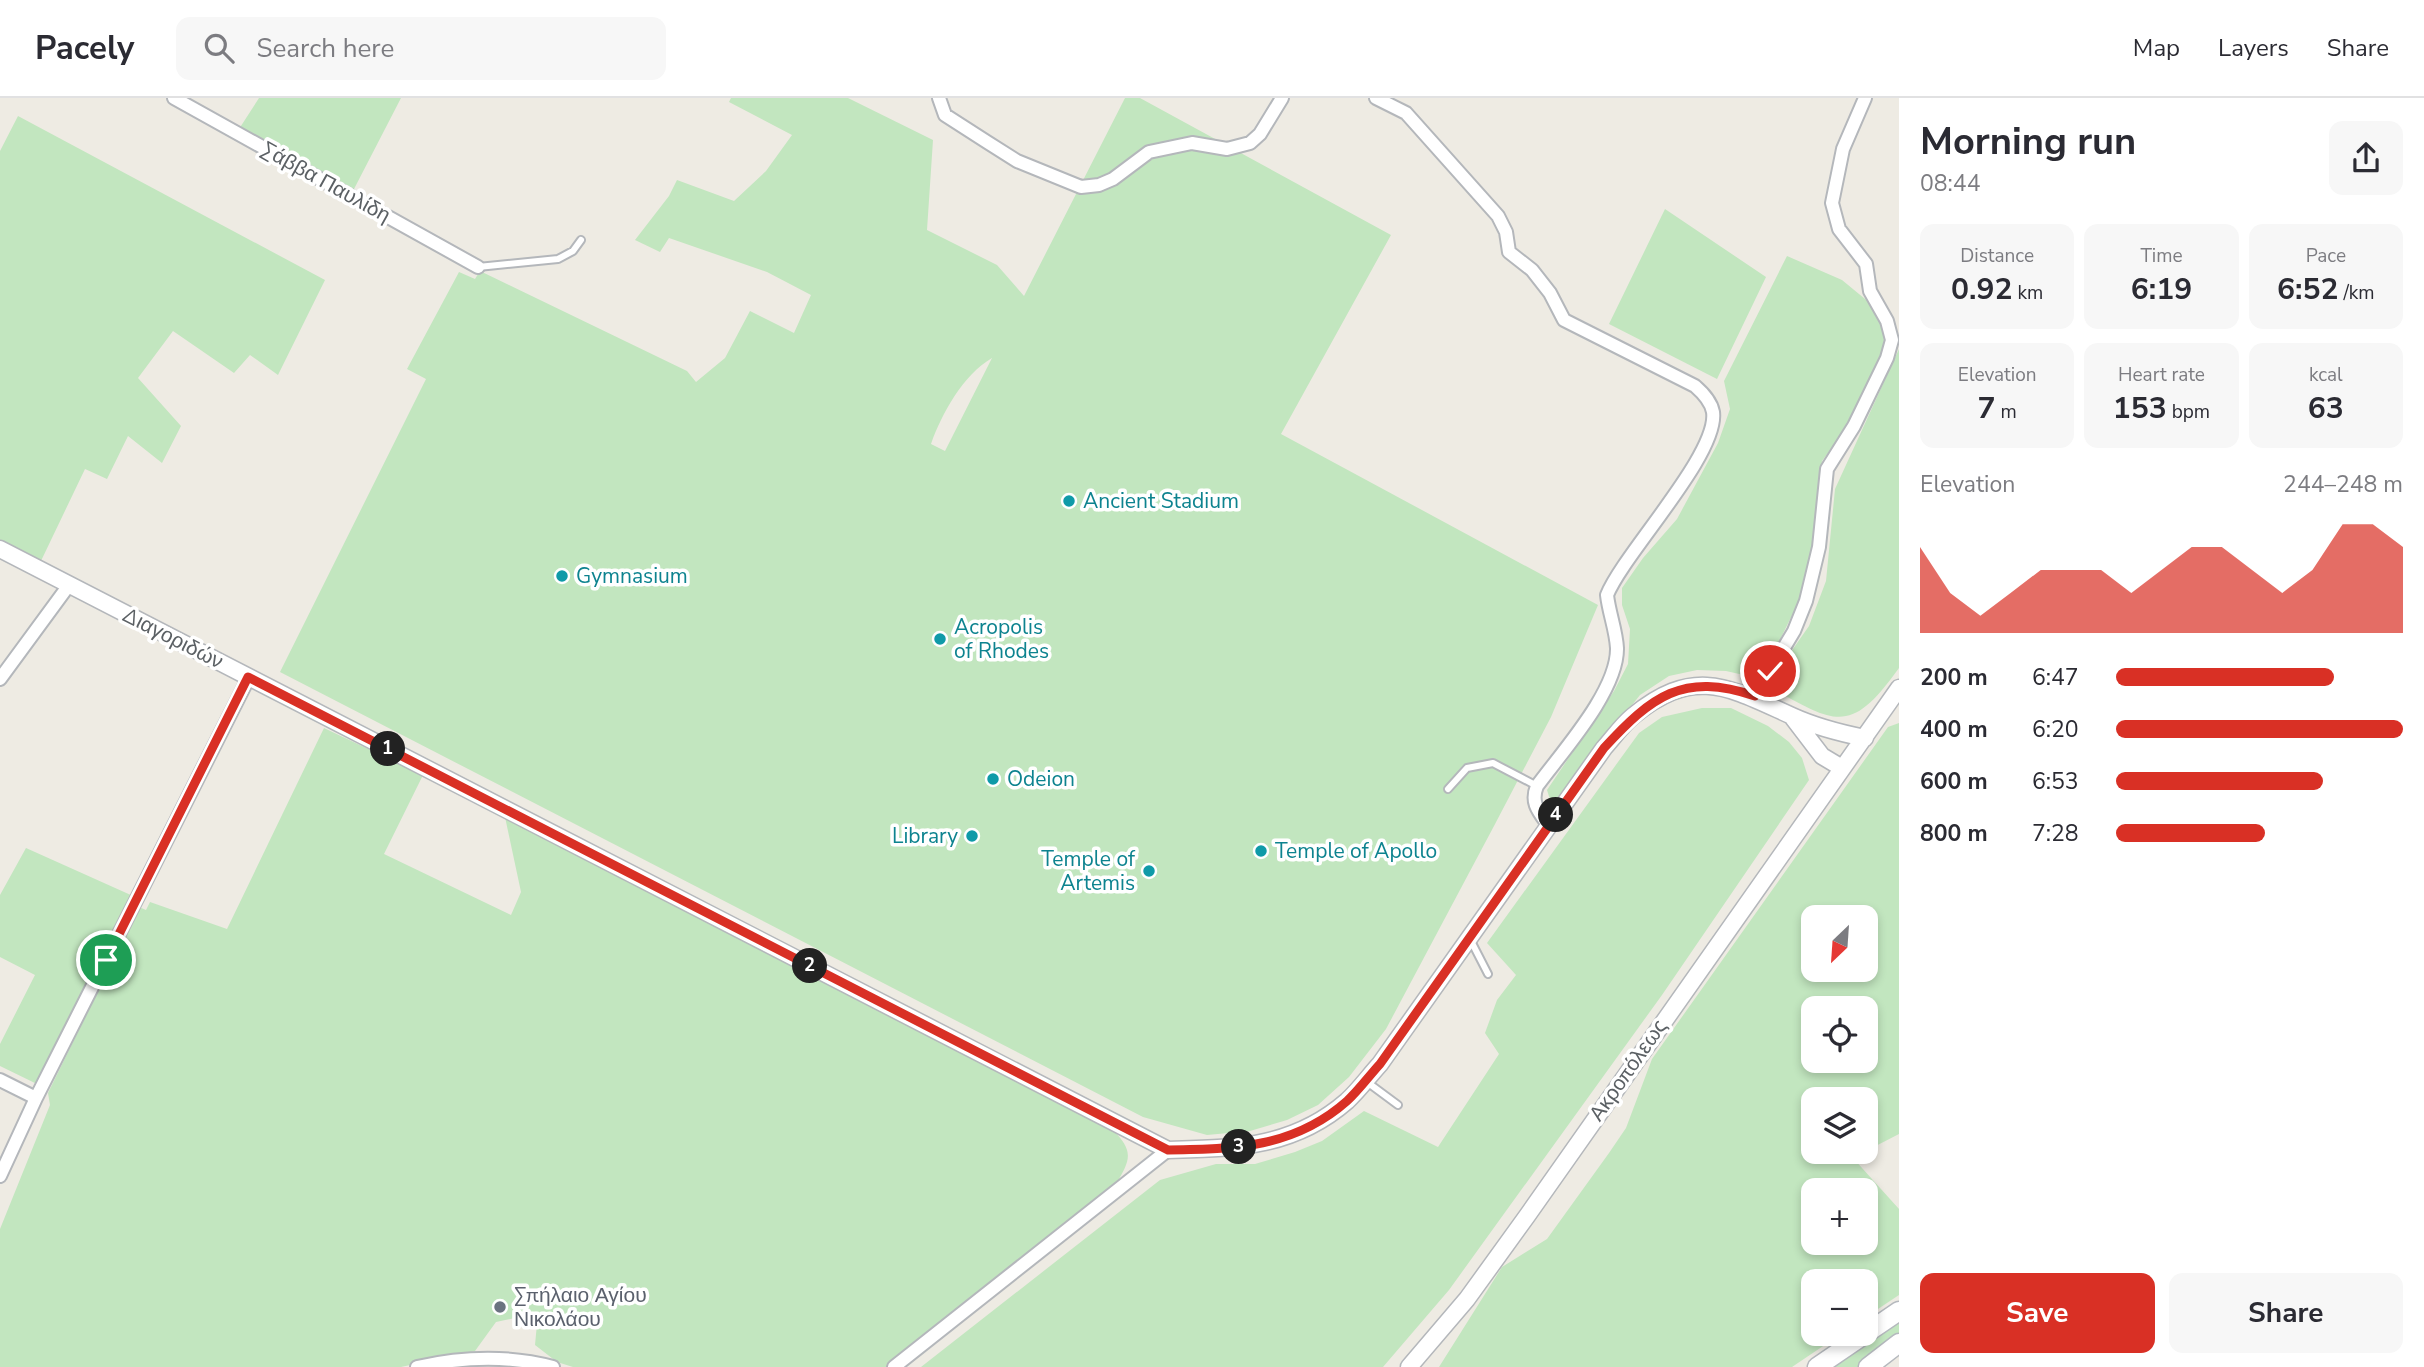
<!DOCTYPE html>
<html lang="en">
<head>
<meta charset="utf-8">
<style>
  body { margin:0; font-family:"Nunito Sans",sans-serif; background:#f7f7f7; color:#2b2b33; height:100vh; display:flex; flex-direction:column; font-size:26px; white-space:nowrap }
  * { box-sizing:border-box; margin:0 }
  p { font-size:23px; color:#7c7c81 }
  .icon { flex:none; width:38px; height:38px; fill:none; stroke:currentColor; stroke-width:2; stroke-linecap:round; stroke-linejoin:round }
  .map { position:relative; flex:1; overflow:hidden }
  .sheet { display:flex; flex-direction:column; background:#fff; width:525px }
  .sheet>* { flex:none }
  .needle { width:46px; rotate:205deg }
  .tools { position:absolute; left:1801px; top:807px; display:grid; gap:14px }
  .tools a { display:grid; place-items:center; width:77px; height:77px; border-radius:14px; background:#fff; box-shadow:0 4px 10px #0003; font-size:35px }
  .pin { position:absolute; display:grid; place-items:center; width:60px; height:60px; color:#fff; margin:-30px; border:4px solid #fff; border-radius:50%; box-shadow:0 2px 7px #0007 }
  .km { position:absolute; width:35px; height:35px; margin:-18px; border-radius:50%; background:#222; color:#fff; font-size:19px; line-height:35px; text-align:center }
  .round { display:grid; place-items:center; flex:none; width:74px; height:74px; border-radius:14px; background:#f7f7f7 }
  .headline { display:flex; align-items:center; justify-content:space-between; height:119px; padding:0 21px }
  h1 { font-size:38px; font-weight:700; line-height:52px }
  .metrics { display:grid; grid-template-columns:repeat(3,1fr); gap:10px; height:119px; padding:7px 21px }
  .metrics div { display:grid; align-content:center; border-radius:14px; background:#f7f7f7; text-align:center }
  .metrics b { font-size:30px; font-weight:700 }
  .metrics small { font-size:19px; font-weight:400 }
  .metrics p { font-size:19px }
  .chart { height:196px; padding:14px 21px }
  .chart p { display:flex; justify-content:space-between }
  .chart svg { width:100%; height:126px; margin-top:7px; fill:#d93025; opacity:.7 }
  .action { display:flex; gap:14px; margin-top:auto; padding:14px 21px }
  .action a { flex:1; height:80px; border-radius:14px; background:#d93025; color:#fff; font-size:28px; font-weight:700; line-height:80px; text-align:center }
  .action a+a { background:#f7f7f7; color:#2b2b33 }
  ul { padding:0 21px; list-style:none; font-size:23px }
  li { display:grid; grid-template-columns:112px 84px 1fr; align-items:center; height:52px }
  li i { height:18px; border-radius:9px; background:#d93025 }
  header { display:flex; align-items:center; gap:42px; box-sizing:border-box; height:98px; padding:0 35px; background:#fff; border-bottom:2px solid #e1e1e2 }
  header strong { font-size:33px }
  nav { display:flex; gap:38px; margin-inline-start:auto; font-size:24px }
  .search { width:490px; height:63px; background:#f7f7f7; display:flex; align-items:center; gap:18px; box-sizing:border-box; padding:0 24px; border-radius:14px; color:#7c7c81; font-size:26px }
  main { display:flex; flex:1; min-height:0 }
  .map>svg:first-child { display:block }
  .green { fill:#c2e6bf; fill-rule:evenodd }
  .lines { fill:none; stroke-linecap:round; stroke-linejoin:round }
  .service-casing { stroke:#b4b7bb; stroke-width:10 }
  .minor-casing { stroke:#b4b7bb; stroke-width:16 }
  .tertiary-casing { stroke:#b4b7bb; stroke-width:19 }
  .secondary-casing { stroke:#b5b9be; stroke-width:21 }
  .service { stroke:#fff; stroke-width:6 }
  .minor { stroke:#fff; stroke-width:12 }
  .tertiary { stroke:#fff; stroke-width:16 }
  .secondary { stroke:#fff; stroke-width:18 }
  .route-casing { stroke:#fff; stroke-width:14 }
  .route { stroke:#d93025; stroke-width:9 }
  .culture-dot { fill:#0f9aa8; stroke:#fff; stroke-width:2.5 }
  .worship-dot { fill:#6b7280; stroke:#fff; stroke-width:2.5 }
  .labels { text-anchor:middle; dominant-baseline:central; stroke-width:7; stroke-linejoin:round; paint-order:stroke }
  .street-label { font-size:21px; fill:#5b6064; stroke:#fff }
  .culture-label { font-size:21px; fill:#0d838f; stroke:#fff; text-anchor:start }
  .worship-label { font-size:21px; fill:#5b616d; stroke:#fff; text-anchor:start }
</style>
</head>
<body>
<header>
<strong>Pacely</strong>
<div class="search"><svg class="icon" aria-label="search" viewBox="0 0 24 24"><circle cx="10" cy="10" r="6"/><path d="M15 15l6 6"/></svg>Search here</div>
<nav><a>Map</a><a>Layers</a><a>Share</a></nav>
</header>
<main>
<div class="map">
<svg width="1899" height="1269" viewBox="0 0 1899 1269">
  <rect width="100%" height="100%" fill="#eeebe3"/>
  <path class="green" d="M259,0H401L354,91L239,31Z
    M731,0H848L933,42L927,132L997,167L1024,198L1125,0H1140L1391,137L1281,336L1598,507L1551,619L1494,728L1386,931L1349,979L1318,1007L1287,1022L1250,1033L1207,1037L1143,1019L280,574L426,281L407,271L459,174L475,181L480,173L687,273L696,284L725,260L750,213L794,235L811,197L767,174L669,140L660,154L635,142L669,98L677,82L734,103L766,73L792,37L729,4ZM992,260L945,353L931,346C942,315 963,277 992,260Z
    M18,18L325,182L278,277L250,257L234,275L173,233L138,280L181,328L162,365L128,338L107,381L85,371L40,465L0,444V53Z
    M1665,111L1766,179L1717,281L1609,226Z
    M1787,158L1842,182L1876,210L1885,238L1883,254L1849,327L1822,363L1811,464L1800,501L1766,570L1748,578L1726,573L1697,572L1669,578L1640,597L1552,708L1547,692L1614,593L1628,566L1630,531L1622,507V490L1643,460L1677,421L1718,345L1730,311L1724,283Z
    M1899,251V570C1849,640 1835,624 1767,588L1809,528L1826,483L1835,391Z
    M1702,610H1731L1768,628L1789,644L1802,660L1809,682L1662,897L1449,1192L1383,1269H921L1160,1082L1216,1066H1255L1295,1054L1322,1043L1364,1013L1438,1049L1499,956L1485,935L1497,902L1516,877L1487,845L1639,635L1662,619Z
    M1899,625V1036L1866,1053V1001H1813V1054H1864L1853,1060L1899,1111V1197L1866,1219V1183H1813V1236H1841L1792,1269H1439L1502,1169L1547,1141L1609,1055L1626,1030L1652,961L1888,629ZM1813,819H1866V872H1813ZM1813,910H1866V962H1813ZM1813,1092H1866V1144H1813Z
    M324,630L423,677L384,756L511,817L521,794L505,719L1112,1031C1134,1053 1131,1061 1116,1086L888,1269H573L557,1264L535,1247L538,1215L496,1224L475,1253L401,1269H0V1131L50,1007L48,995L139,809L146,812L150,804L227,831Z
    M26,750L133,798L39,987L0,968V946L35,877L0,859V797Z
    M1899,1222V1238L1858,1269H1829Z"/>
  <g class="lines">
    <g class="service-casing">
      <path id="service" d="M478,169L558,161L573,153L581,142
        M1448,691L1467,670L1493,665L1537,688
        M1470,841L1488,876
        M1367,984L1398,1007"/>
    </g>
    <g class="minor-casing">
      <path id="minor" d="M174,0L478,169
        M939,0L945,17L987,44L1017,63L1081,89L1099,87L1113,81L1149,54L1192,45L1227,51L1250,45L1260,36L1282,0
        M1376,0L1406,15L1498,118L1506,134L1509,154L1532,172L1550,195L1564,222L1695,288C1703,295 1711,303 1713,314C1719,356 1624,455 1607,497C1609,515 1616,532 1617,550C1618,593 1561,655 1537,688C1530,705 1539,714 1549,728
        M0,581L69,487
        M1755,598L1794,533L1806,503L1819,449L1827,371L1854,328L1887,260L1892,242L1887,223L1870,193L1866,166L1839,131L1832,105L1843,51L1865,0
        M0,982L36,1000
        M0,1078L36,1000L249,579
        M417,1269C462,1259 508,1257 553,1269
        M894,1269L1168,1052"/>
    </g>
    <g class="tertiary-casing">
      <path id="tertiary" d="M0,451L1168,1052C1236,1050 1293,1050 1347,1003C1359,992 1369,978 1380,966L1604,650C1613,640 1622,627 1633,618C1695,567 1730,590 1792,618C1816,629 1840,635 1865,640
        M1793,620L1822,658L1842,670
        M1409,1269L1467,1201L1527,1118L1899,590"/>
    </g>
    <g class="secondary-casing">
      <path id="secondary" d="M1817,1269L1899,1213
        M1868,1269L1899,1245"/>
    </g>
    <use href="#service" class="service"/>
    <use href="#minor" class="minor"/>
    <use href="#tertiary" class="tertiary"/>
    <use href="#secondary" class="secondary"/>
  </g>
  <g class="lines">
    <g class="route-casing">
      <path id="route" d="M106,862L248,579L1168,1052C1235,1051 1294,1050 1347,1003C1359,992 1369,978 1380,966L1604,650C1651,599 1683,573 1755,598L1770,573"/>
    </g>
    <use href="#route" class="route"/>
  </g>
  <g class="culture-dot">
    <circle cx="1069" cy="403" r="7"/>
    <circle cx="562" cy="478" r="7"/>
    <circle cx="940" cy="541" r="7"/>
    <circle cx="993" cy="681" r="7"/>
    <circle cx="972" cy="738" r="7"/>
    <circle cx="1261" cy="753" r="7"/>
    <circle cx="1149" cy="773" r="7"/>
  </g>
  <circle class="worship-dot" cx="500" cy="1209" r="7"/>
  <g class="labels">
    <g class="street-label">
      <text transform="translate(326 84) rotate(29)">Σάββα Παυλίδη</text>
      <text transform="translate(173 540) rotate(27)">Διαγοριδών</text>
      <text transform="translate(1628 972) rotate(-55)">Ακροπόλεως</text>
    </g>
    <g class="culture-label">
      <text x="1083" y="403">Ancient Stadium</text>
      <text x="576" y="478">Gymnasium</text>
      <text x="954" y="529">Acropolis<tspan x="954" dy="24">of Rhodes</tspan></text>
      <text x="1007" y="681">Odeion</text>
      <text x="958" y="738" text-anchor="end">Library</text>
      <text x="1275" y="753">Temple of Apollo</text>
      <text x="1135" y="761" text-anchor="end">Temple of<tspan x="1135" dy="24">Artemis</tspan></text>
    </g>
    <g class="worship-label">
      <text x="514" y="1197">Σπήλαιο Αγίου<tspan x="514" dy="24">Νικολάου</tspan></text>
    </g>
  </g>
</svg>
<div class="tools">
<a><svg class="needle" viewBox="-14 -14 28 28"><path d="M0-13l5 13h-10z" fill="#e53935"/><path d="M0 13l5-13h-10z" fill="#7c7c81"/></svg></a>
<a><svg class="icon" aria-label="locate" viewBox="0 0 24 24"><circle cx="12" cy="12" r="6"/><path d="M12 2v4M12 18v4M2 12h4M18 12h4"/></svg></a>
<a><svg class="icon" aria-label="layers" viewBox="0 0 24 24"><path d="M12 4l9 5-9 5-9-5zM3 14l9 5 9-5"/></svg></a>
<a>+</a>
<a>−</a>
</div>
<div class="pin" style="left:106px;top:862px;background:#1e9e55"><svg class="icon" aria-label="arrive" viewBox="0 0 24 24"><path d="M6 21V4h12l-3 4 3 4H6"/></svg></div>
<div class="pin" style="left:1770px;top:573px;background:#d93025"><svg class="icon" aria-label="check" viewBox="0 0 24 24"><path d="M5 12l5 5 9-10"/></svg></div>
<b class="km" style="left:388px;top:651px">1</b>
<b class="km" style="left:810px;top:868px">2</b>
<b class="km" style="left:1239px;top:1049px">3</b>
<b class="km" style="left:1556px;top:717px">4</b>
</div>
<section class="sheet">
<div class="headline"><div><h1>Morning run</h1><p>08:44</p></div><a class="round"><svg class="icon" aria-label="share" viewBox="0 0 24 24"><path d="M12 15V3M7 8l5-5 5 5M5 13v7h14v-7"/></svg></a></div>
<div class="metrics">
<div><p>Distance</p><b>0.92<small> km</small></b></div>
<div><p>Time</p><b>6:19</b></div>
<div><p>Pace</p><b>6:52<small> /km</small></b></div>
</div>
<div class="metrics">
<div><p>Elevation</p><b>7<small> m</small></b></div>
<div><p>Heart rate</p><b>153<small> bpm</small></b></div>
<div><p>kcal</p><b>63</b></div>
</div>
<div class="chart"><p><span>Elevation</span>244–248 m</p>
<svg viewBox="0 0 160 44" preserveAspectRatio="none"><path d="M0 44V14L10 30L20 38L30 30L40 22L50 22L60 22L70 30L80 22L90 14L100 14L110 22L120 30L130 22L140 6L150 6L160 14V44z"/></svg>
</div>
<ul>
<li><b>200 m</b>6:47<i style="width:76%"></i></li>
<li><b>400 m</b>6:20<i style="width:100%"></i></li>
<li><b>600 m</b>6:53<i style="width:72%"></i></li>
<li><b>800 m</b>7:28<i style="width:52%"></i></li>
</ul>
<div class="action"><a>Save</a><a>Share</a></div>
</section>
</main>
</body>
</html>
